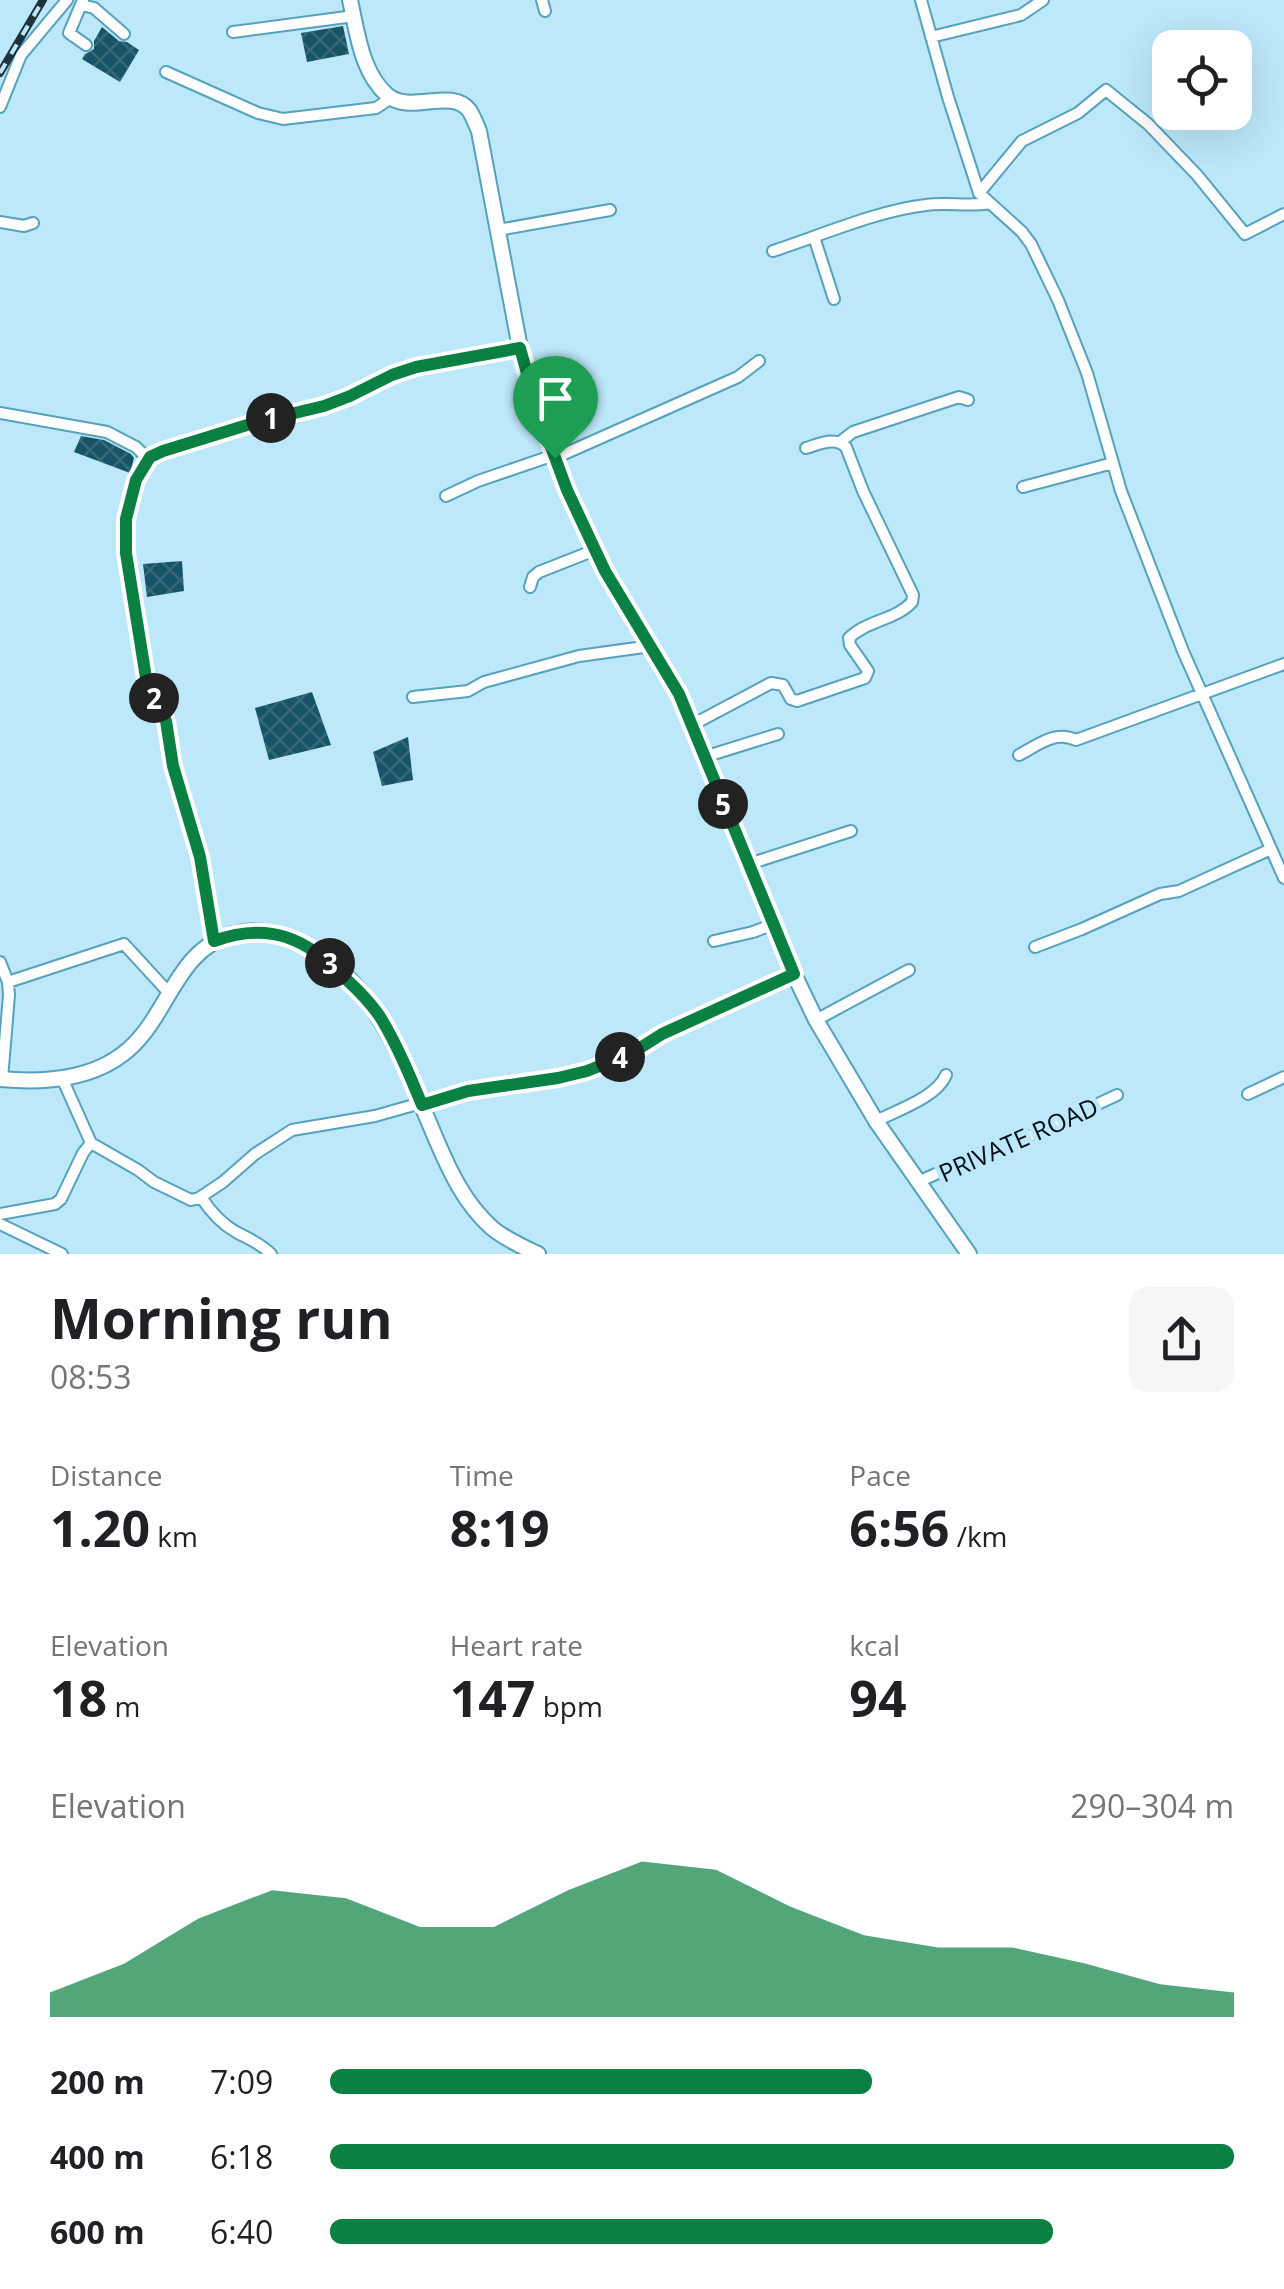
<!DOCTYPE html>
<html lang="en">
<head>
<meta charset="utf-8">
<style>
  body { margin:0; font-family:"Open Sans",sans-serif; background:#f6f6f6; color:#202124; height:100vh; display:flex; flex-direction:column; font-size:38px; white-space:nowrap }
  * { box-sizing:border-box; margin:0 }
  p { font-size:32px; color:#757577 }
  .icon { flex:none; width:55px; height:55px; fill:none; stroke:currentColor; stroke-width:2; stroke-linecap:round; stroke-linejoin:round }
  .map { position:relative; height:1254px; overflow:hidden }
  .panel { display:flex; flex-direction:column; background:#fff; flex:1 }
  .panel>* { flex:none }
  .tools { position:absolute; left:1152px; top:30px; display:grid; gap:20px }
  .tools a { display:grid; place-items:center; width:100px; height:100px; border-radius:20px; background:#fff; box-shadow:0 10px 40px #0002; font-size:50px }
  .pin { position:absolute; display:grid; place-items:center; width:85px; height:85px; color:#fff; margin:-102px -42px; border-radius:50% 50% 50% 0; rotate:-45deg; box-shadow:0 0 10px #0007 }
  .pin .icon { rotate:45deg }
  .km { position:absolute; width:50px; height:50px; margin:-25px; border-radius:50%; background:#222; color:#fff; font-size:28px; line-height:50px; text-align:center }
  .round { display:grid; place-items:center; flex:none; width:105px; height:105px; border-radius:20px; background:#f6f6f6 }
  .headline { display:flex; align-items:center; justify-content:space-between; height:170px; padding:0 50px }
  h1 { font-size:55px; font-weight:700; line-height:75px }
  .metrics { display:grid; grid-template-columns:repeat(3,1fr); gap:15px; height:170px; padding:10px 50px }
  .metrics div { display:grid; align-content:center }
  .metrics b { font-size:50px; font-weight:700 }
  .metrics small { font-size:28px; font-weight:400 }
  .metrics p { font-size:28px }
  .chart { height:280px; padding:20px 50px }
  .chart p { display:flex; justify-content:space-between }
  .chart svg { width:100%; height:180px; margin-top:10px; fill:#0b8043; opacity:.7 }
  ul { padding:0 50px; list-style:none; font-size:32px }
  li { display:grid; grid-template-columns:160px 120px 1fr; align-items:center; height:75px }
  li i { height:25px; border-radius:12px; background:#0b8043 }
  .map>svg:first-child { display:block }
  .building { fill:url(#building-cross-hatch) }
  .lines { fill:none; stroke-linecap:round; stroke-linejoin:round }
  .street-casing { stroke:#56a1bd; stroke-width:14 }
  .secondary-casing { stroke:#56a1bd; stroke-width:18 }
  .street { stroke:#fff; stroke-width:10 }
  .secondary { stroke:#fff; stroke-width:14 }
  .rail-casing { stroke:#1f333c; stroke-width:8 }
  .rail { stroke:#bce8f9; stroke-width:4; stroke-dasharray:11; stroke-linecap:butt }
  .route-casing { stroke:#fff; stroke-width:20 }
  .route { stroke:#0b8043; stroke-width:12 }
  .labels { text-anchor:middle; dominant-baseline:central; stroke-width:10; stroke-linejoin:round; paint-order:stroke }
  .street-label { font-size:25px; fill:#000f17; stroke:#bce8f9 }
</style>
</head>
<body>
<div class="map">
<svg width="1284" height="1254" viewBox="0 0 1284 1254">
  <defs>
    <pattern id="building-cross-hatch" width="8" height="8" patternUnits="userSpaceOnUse" patternTransform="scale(2.5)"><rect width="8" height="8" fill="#185468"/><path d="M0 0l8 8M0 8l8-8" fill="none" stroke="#376878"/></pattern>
  </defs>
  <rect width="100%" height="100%" fill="#bce8f9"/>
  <path class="building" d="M343,26L349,54L307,62L301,33Z
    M102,27L119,41L127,42L139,50L120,82L82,59L85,54L94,49V41Z
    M81,436L104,440L131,454L134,458L130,473L74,452Z
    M182,561L184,591L147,597L143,564Z
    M312,692L331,745L269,760L255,708Z
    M408,737L413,780L382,786L373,752Z"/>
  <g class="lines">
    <g class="street-casing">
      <path id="street" d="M83,0L69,33L86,45
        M542,0L545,11
        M921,0L948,97L979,193L1022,232L1031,244L1058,300L1087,373L1121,491L1183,651L1284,878
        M82,5L94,8L124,34
        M233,32L354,16
        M931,37L1021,15L1043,0
        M166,72L258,113L283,119L376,108L391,98
        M0,107L21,55L67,0
        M979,193L1022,141L1078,113L1106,90L1148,124L1197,175L1245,234L1284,214
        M0,222L24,226L33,223
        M498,230L610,210
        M814,237L834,299
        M773,251C819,236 879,210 926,205C948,202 968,207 990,203
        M0,413L107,432L136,447L149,460
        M840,442L853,432L959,397L968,400
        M555,458L738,377L759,361
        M1023,487L1113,463
        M446,496L478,481L554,455
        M530,587L533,577L539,572L595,550
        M413,697L468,691L484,682L579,656L651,646
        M692,725L771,683L783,685L791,699L797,701L865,678L868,671L850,645L849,638C867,620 896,620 912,602L913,595L863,491L846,447C835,436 819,444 806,448
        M1019,755C1038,745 1055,730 1076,740L1284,664
        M704,757L778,734
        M749,864L851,831
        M214,941L200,857L173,766L166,721L147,684L126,553V519L136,480L150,457L163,451L257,421L336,402L392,375L416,367L520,348
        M714,941L753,932L774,924
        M1035,947L1082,929L1160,894L1179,891L1271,849
        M0,962L8,982L9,995L2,1079
        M8,982L124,944L169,993
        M816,1020L909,970
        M62,1078L91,1143L138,1170L154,1182L191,1200L199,1198L223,1182L255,1154L292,1130L375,1116L421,1103
        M1248,1094L1284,1077
        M422,1105L468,1091L559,1078L587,1071L632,1053L662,1034L794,974
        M876,1121C898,1110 937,1097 946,1075
        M918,1182L982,1153L1021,1140L1117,1095
        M201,1197C210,1211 222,1224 236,1232C249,1239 260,1243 271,1254
        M0,1214L55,1204L61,1199L83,1153L91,1143
        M0,1224L62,1254"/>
    </g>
    <g class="secondary-casing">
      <path id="secondary" d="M350,0C357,31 361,72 387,95C410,115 451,87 469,110C473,116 476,124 479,131L520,348L536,406L567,489L605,571L679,694L794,974L816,1020L876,1121L969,1254
        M0,1079C45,1083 94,1080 129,1049C169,1014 177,948 234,934C257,928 280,933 301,943C376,980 405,1067 436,1139C450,1172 465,1204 492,1228C505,1239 523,1247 538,1254"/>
    </g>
    <use href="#street" class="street"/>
    <use href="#secondary" class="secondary"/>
    <g class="rail-casing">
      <path id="rail" d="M0,73L43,0"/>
    </g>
    <use href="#rail" class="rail"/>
  </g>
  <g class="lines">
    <g class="route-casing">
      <path id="route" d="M520,348L536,406L567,490L605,571L679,694L794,974L662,1034L632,1053L587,1071L558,1078L468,1091L422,1105C410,1076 398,1047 382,1020C373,1005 359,991 346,979C307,938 269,921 214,941L200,857L173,766L166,721L147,684L126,553V519L136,480L150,457L163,451L257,422L324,406L350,396L392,375L416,367Z"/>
    </g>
    <use href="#route" class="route"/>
  </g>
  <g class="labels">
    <g class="street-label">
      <text transform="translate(1018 1139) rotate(-24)">PRIVATE ROAD</text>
    </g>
  </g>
</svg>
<div class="tools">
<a><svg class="icon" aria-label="locate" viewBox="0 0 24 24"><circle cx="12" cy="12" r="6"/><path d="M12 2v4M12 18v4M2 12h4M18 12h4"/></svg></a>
</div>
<div class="pin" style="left:555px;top:458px;background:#1e9e55"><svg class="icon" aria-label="arrive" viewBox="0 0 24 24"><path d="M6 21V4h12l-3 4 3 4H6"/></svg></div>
<b class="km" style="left:271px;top:418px">1</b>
<b class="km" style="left:154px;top:698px">2</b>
<b class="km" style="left:330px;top:963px">3</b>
<b class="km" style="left:620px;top:1057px">4</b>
<b class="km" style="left:723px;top:804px">5</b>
</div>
<section class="panel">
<div class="headline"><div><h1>Morning run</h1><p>08:53</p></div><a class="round"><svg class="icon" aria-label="share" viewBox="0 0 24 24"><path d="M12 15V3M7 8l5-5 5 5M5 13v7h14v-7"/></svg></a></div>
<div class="metrics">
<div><p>Distance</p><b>1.20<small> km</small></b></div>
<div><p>Time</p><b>8:19</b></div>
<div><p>Pace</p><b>6:56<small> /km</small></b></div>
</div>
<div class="metrics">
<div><p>Elevation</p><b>18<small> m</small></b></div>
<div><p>Heart rate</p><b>147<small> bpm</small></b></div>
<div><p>kcal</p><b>94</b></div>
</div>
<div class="chart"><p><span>Elevation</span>290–304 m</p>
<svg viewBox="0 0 160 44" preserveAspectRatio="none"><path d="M0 44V38L10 31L20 20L30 13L40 15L50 22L60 22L70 13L80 6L90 8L100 17L110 24L120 27L130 27L140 31L150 36L160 38V44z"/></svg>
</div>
<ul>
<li><b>200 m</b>7:09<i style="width:60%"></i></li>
<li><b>400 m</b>6:18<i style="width:100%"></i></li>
<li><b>600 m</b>6:40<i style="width:80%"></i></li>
</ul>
</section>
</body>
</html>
